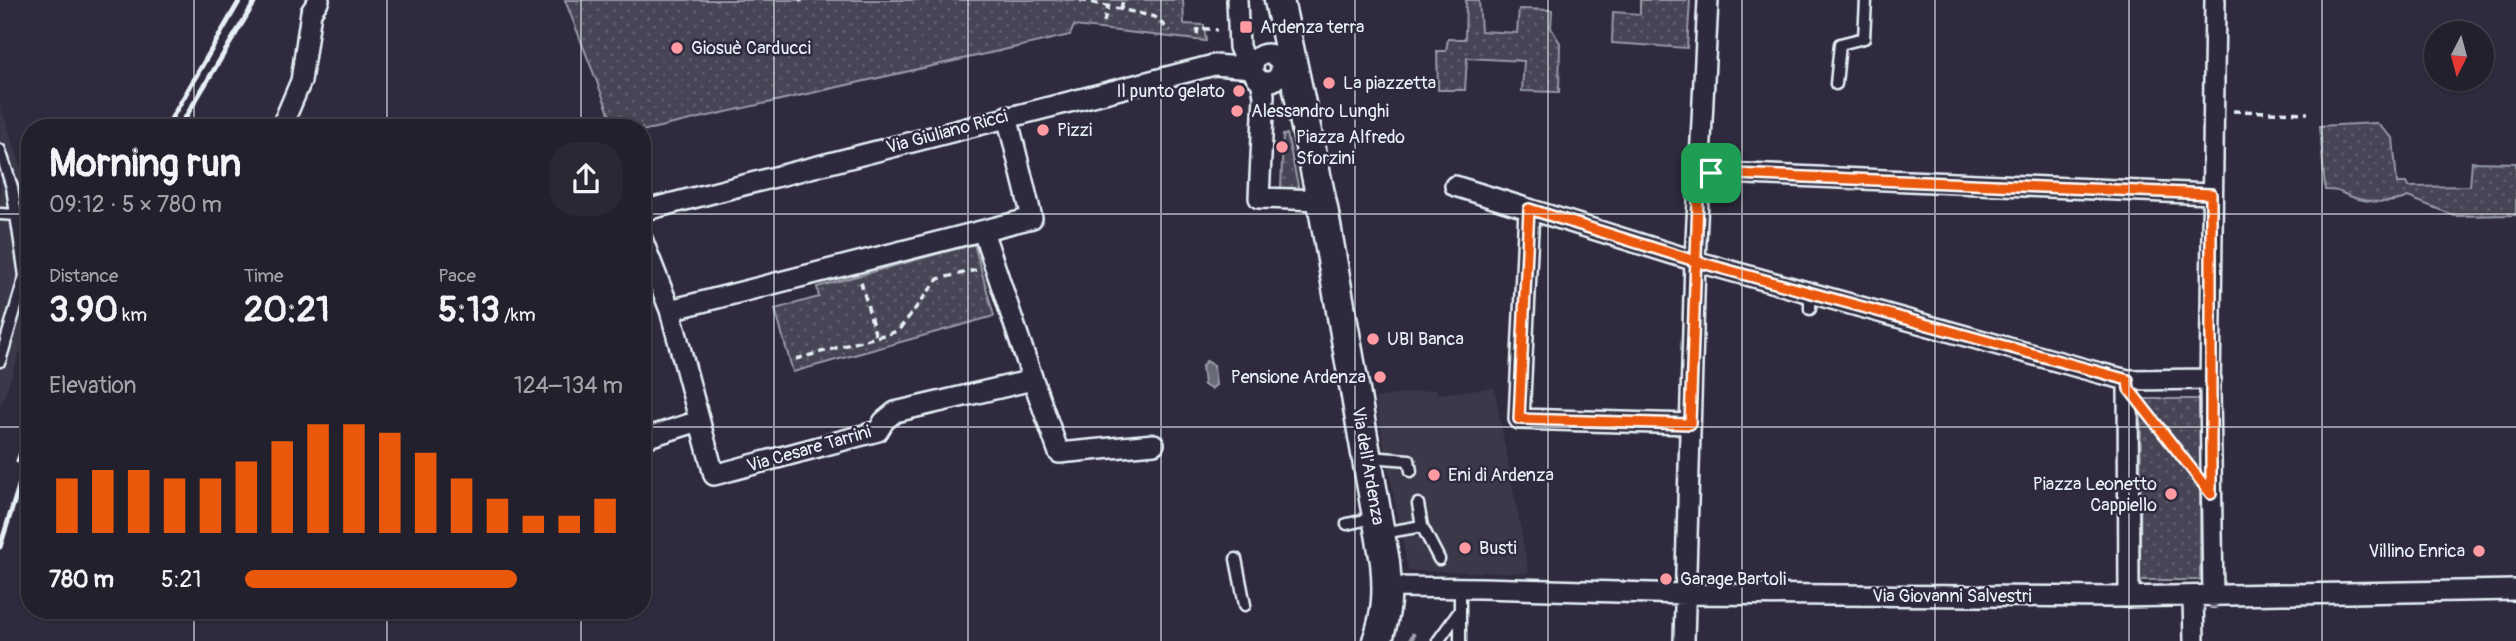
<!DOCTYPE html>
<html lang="en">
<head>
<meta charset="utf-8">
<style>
  body { margin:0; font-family:Pangolin,sans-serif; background:#2b2836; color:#f1f3f6; height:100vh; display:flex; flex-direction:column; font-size:26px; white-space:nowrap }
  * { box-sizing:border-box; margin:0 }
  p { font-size:23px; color:#a3a3aa }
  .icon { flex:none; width:38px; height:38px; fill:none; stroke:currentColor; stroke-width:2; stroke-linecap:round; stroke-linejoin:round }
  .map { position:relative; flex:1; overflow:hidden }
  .details { position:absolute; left:21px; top:119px; width:630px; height:500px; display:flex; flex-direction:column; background:#23202e; border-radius:28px; box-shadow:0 2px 5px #0004,0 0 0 2px #403e4a }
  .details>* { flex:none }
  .needle { width:46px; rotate:186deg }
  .controls { position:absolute; left:2424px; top:21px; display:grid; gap:14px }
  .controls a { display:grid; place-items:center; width:70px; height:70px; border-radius:50%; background:#23202e; box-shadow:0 2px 5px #0004,0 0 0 2px #403e4a; font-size:35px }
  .pin { position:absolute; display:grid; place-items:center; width:60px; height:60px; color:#fff; margin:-30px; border-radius:14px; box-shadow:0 4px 10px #0006 }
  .round { display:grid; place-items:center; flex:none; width:74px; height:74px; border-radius:28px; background:#2b2836 }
  .headline { display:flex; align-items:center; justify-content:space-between; height:119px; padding:0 28px }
  h1 { font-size:38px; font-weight:700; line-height:52px }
  .metrics { display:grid; grid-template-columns:repeat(3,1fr); gap:10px; height:119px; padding:7px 28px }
  .metrics div { display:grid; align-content:center }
  .metrics b { font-size:35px; font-weight:700 }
  .metrics small { font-size:19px; font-weight:400 }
  .metrics p { font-size:19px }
  .chart { height:196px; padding:14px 28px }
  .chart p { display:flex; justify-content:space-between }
  .chart svg { width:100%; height:126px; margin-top:7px; stroke:#ea580c; stroke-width:6 }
  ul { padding:0 28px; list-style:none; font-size:23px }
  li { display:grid; grid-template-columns:112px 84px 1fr; align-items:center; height:52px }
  li i { height:18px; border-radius:9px; background:#ea580c }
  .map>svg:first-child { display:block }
  .built { fill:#3b3749 }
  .park { fill:url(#park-dots); stroke:#979aa6; stroke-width:2 }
  .water { fill:#696978; stroke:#9c9fab; stroke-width:2 }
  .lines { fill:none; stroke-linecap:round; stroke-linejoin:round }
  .stream { stroke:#9c9fab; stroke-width:5 }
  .service-casing { stroke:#e8f1f8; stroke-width:15 }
  .minor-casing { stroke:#e8f1f8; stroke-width:24 }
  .secondary-casing { stroke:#e8f1f8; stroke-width:33 }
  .path { stroke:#e8f1f8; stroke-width:3.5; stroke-dasharray:7 5; stroke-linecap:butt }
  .service { stroke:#2f2a3d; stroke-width:10 }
  .minor { stroke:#2f2a3d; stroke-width:19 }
  .secondary { stroke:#2f2a3d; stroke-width:28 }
  .rail { stroke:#e8f1f8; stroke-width:5 }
  .route-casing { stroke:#fff; stroke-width:14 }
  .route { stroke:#ea580c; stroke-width:9 }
  .grid { fill:none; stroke:#e8f1f8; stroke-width:2; stroke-opacity:0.55 }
  .poi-dot { fill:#ff9aa2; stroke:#2f2a3d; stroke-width:2.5 }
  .labels { text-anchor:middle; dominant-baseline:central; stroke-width:5; stroke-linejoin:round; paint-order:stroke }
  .poi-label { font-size:18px; fill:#e8f1f8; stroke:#2f2a3d; text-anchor:start }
  .street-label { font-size:18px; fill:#e8f1f8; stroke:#2f2a3d }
</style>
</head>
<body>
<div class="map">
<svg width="2516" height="641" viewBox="0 0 2516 641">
  <defs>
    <pattern id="park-dots" width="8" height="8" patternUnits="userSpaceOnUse" patternTransform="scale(1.75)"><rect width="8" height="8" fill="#464455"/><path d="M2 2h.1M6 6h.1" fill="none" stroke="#615f6e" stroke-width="1.8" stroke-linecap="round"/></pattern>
  </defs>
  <rect width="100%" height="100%" fill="#2f2a3d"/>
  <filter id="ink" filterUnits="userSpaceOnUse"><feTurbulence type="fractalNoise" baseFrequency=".0143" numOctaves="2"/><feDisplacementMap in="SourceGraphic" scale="14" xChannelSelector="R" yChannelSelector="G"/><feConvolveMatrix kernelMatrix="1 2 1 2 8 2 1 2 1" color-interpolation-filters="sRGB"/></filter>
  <g filter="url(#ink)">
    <path class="built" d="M0,104L30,194V324L0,408Z
      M1494,387L1529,573L1408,571L1375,398L1436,389L1438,394Z"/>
    <path class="park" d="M565,0H1183L1184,24L1204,25L1206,41L1074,26L1070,35L642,131V128H615Z
      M1466,0H1479L1481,31L1517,33L1519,9L1552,10L1551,28L1560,43L1559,92L1522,91L1524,61L1467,58L1465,90H1438L1437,51H1446L1448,39H1465Z
      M1640,0H1690L1687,48L1612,43L1613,12L1640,14Z
      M2376,123L2393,138L2397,183H2406L2408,187L2470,186L2472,162L2516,163V215L2455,216L2408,197C2393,204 2369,203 2352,197C2339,193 2342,190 2325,190L2320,126Z
      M1287,134L1299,190L1281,189L1283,135Z
      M974,244L994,316L793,372L775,309L819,297L817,287Z
      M2141,399H2200V580H2140Z"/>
    <path class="water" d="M1206,361L1214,365L1216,385L1211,389L1204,385L1202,366Z"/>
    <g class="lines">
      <path class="stream" d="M1411,641L1413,635"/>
      <g class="service-casing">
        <path id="service" d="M1836,84L1840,44L1864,38L1866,0
          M0,150L12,187L25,276L0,361
          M0,214L17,215
          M1810,309V292
          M1369,457L1409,460L1411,471
          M1347,524L1373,518
          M1422,526L1439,559
          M1383,533L1422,526L1418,504
          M1236,559L1245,605
          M1438,641L1459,612
          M1460,641V587"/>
      </g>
      <g class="minor-casing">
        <path id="minor" d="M1237,0L1239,47L1242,54L1254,63
          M1253 68a14 14 0 1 1 28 0a14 14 0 1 1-28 0Z
          M1261,81L1264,95L1259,198L1321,200
          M281,128L301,81L311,12L319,0
          M1699,172L2211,194
          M1455,186L1695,261L2103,374L2128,380L2211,379
          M1529,209L1519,419L1690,424
          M642,211L1214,65L1253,68
          M642,239L670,310L1032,218L1007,116
          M670,310L714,475L878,431L884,421L895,412L1033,380L983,231
          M1033,380L1059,453L1154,444
          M2128,380L2129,597
          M642,439L699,421
          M1388,587L1481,588L1685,594L2117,597L2516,590
          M2193,597L2194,641
          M2213,597L2210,390L2215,0
          M1684,641L1695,261L1708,0"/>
      </g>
      <g class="secondary-casing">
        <path id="secondary" d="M1279,0L1323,208L1385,562C1388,591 1387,614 1377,641"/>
      </g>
      <path class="path" d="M801,0V2
        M1080,0L1155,17L1170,31
        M1121,9L1123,0
        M1104,22L1108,7
        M1197,35L1198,28L1217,30
        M2233,111L2308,113
        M861,282L876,337
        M796,359L898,331L938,279L976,270
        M2147,413L2193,470"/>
      <use href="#service" class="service"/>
      <use href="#minor" class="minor"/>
      <use href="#secondary" class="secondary"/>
      <path class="rail" d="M166,128L240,0
        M179,128L256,0
        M18,461L30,429
        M0,547L30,451"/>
    </g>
  </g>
  <g class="lines" filter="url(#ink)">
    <g class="route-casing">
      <path id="route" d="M1711,173L1699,172L1690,424L1519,419L1529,209L1695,261L2128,380L2129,389L2211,494V194L1711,173"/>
    </g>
    <use href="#route" class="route"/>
  </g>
  <path class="grid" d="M194,0V128M387,0V128M581,0V128M774,0V641M968,0V641M1161,0V641M1355,0V641M1548,0V641M1742,0V641M1935,0V641M2129,0V641M2322,0V641M0,214H30M642,214H2516M0,427H30M642,427H2516M194,611V641M387,611V641M581,611V641"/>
  <g class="poi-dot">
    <rect x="1239" y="20" width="14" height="14" rx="3.5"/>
    <circle cx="677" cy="48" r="7"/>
    <circle cx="1329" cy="83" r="7"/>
    <circle cx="1239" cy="91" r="7"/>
    <circle cx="1237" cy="111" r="7"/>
    <circle cx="1043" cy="130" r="7"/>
    <circle cx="1282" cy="147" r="7"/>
    <circle cx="1373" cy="339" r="7"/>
    <circle cx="1380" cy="377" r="7"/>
    <circle cx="1434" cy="475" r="7"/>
    <circle cx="2171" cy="494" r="7"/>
    <circle cx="1465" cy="548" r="7"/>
    <circle cx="2479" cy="551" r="7"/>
    <circle cx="1666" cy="579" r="7"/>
  </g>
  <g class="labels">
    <g class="poi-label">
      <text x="1260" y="27">Ardenza terra</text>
      <text x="691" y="48">Giosuè Carducci</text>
      <text x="1343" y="83">La piazzetta</text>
      <text x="1225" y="91" text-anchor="end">Il punto gelato</text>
      <text x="1251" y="111">Alessandro Lunghi</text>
      <text x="1057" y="130">Pizzi</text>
      <text x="1296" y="137">Piazza Alfredo<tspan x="1296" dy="21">Sforzini</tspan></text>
      <text x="1387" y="339">UBI Banca</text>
      <text x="1366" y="377" text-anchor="end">Pensione Ardenza</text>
      <text x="1448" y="475">Eni di Ardenza</text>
      <text x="2157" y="484" text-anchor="end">Piazza Leonetto<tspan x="2157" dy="21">Cappiello</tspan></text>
      <text x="1479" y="548">Busti</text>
      <text x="2465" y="551" text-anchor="end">Villino Enrica</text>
      <text x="1680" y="579">Garage Bartoli</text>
    </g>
    <g class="street-label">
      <text transform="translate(947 132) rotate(-15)">Via Giuliano Ricci</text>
      <text transform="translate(809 449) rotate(-16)">Via Cesare Tarrini</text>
      <text transform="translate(1368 466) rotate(80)">Via dell'Ardenza</text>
      <text x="1952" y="596">Via Giovanni Salvestri</text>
    </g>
  </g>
</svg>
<div class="controls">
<a><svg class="needle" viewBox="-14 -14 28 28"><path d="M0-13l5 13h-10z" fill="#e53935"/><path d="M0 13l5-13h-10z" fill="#a3a3aa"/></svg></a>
</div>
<div class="pin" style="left:1711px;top:173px;background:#1e9e55"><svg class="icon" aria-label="arrive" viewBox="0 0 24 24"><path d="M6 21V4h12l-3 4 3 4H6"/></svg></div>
<section class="details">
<div class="headline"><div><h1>Morning run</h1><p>09:12 · 5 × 780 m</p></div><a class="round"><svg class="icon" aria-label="share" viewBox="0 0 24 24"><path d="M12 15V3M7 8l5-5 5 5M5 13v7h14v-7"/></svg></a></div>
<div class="metrics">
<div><p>Distance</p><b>3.90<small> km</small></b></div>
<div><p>Time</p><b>20:21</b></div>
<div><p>Pace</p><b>5:13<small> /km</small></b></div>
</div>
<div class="chart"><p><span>Elevation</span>124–134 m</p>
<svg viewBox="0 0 160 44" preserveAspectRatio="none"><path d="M5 44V25M15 44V22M25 44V22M35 44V25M45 44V25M55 44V19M65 44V12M75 44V6M85 44V6M95 44V9M105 44V16M115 44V25M125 44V32M135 44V38M145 44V38M155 44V32"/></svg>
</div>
<ul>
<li><b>780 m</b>5:21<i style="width:72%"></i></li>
</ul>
</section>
</div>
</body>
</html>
